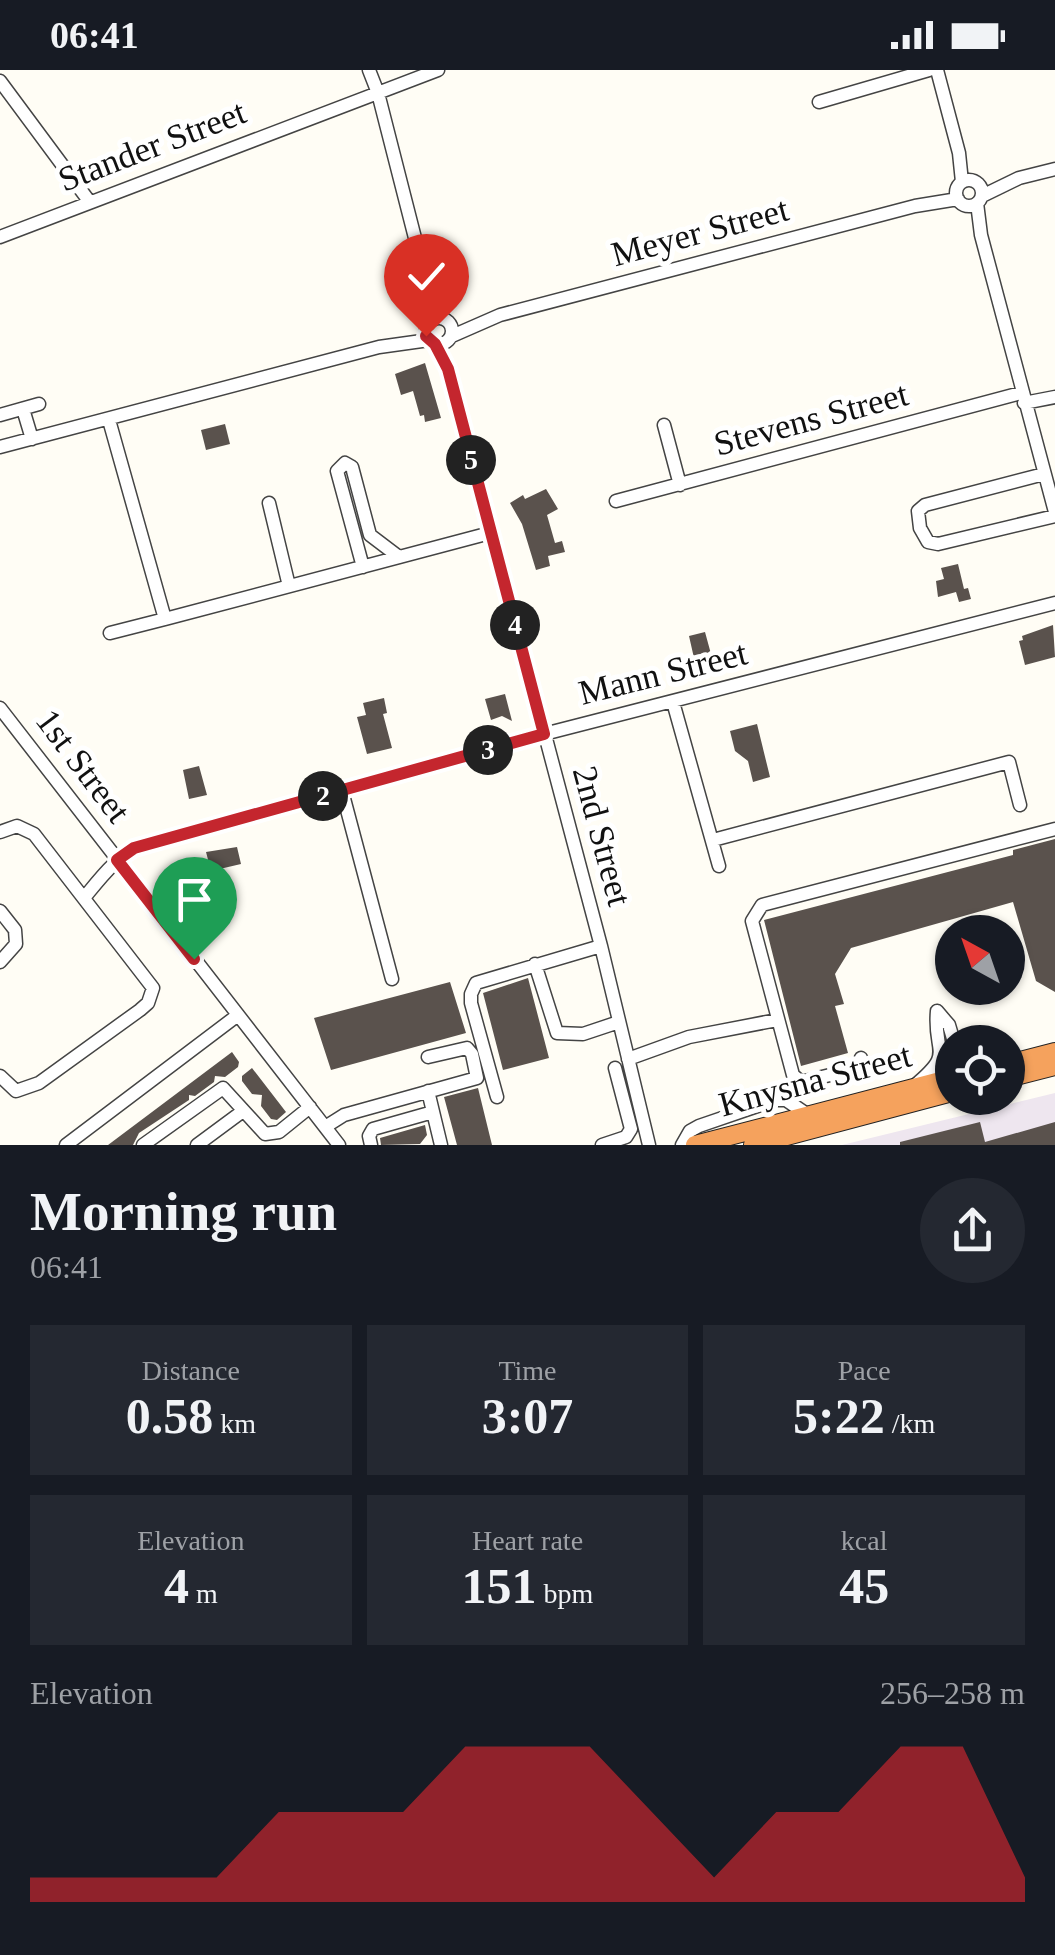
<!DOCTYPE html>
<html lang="en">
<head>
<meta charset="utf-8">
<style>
  body { margin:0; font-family:"Times New Roman",serif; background:#242831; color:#f1f3f6; height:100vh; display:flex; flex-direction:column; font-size:38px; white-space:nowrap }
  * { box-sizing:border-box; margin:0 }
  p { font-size:32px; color:#9ea1a6 }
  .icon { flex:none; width:55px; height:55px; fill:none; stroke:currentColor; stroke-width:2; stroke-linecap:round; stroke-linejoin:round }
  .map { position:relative; height:1075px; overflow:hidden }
  .drawer { display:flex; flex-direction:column; background:#171b24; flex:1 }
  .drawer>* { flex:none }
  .needle { width:65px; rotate:320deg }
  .controls { position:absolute; left:935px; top:845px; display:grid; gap:20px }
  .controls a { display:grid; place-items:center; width:90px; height:90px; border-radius:50%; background:#171b24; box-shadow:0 2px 8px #0004; font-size:50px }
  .pin { position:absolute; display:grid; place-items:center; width:85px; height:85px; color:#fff; margin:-102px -42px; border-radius:50% 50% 50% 0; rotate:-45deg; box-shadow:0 0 10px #0007 }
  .pin .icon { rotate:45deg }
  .km { position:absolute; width:50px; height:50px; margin:-25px; border-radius:50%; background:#222; color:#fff; font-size:28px; line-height:50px; text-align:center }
  .round { display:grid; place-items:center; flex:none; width:105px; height:105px; border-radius:52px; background:#242831 }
  .summary { display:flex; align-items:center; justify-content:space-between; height:170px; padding:0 30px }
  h1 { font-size:55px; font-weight:600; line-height:75px }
  .figures { display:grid; grid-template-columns:repeat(3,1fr); gap:15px; height:170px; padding:10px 30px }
  .figures div { display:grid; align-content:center; border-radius:0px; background:#242831; text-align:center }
  .figures b { font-size:50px; font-weight:600 }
  .figures small { font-size:28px; font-weight:400 }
  .figures p { font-size:28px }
  .chart { height:280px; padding:20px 30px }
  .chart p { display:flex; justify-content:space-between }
  .chart svg { width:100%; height:180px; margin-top:10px; fill:#c4262e; opacity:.7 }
  .status { display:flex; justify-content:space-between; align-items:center; height:70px; padding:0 50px; background:#171b24; direction:ltr }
  .status svg { height:28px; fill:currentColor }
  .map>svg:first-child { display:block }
  .industrial { fill:#eee6ef }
  .building { fill:#5a524d }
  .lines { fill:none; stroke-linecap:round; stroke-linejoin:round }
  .minor-casing { stroke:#444; stroke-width:15 }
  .highway-casing { stroke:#222; stroke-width:20 }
  .minor { stroke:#fff; stroke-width:12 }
  .highway { stroke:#f5a25d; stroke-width:18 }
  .route-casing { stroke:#fff; stroke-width:20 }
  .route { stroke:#c4262e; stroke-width:12 }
  .labels { text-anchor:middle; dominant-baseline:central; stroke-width:10; stroke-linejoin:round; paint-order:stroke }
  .street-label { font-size:35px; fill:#111; stroke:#fff }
</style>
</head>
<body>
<div class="status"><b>06:41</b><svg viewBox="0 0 49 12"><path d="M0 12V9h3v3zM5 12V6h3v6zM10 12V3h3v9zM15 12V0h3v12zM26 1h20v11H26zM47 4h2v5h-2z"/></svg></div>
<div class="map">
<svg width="1055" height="1075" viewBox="0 0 1055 1075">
  <rect width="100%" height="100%" fill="#fffdf5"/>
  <path class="industrial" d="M1055,1023V1075H842Z"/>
  <path class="building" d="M425,293L441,348L425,352L424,345L420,346L413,321L401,325L395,304Z
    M225,354L230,374L206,380L201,360Z
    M546,419L558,439L547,445L555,473L562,471L565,482L548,486L550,496L536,500L522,454L510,433L523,425L525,429Z
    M958,494L964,519L968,518L971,529L959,532L956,522L938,527L936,511L944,509L941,498Z
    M1053,555L1055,587L1025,595L1019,571L1023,570L1022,566Z
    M705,562L711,584L694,588L689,566Z
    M505,624L512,651L502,646L491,650L485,629Z
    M384,628L387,643L383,644L392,678L367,684L357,647L366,645L363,633Z
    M757,654L770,707L753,712L748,691L735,681L730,661Z
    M199,696L207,725L189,729L183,700Z
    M1055,769V922L1036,911L1013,832L851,878L835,904L844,934L835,936L848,983L801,996L764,850L1013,785V780Z
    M237,777L241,794L211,801L206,782Z
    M528,908L549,988L503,1000L483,923Z
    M450,912L466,963L331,1000L314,948Z
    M232,982L239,992L238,997L225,1007L215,1006L214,1012L195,1026L189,1025V1030L139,1063L133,1075H108Z
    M252,998L286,1042L277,1050L271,1049L261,1036L262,1025L252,1024L242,1011V1006Z
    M478,1018L492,1075H457L444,1027Z
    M980,1052L985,1072L1055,1052V1075H900V1072Z
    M425,1055L427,1065L420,1074L381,1075L380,1068Z"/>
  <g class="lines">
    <g class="minor-casing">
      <path id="minor" d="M369,0L378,23L427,215L429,252
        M937,0L959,83L962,112
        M0,11L89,131
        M819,32L929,0
        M956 123a13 13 0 1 1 26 0a13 13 0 1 1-26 0Z
        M982,126L1019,108L1055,99
        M977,133L981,165L1055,442
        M0,167L438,0
        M426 261a13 13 0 1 1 26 0a13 13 0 1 1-26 0Z
        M452,266L500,245L915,136L958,129
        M435,274L448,299L601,876L649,1075
        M1024,333L1055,327
        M23,339L32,369
        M0,345L39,334
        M109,350L165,549L490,463
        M664,355L680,415
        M0,377L379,277L429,270
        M1044,404L925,435L918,441L920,458L928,472L938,474L1055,446
        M616,431L1021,323
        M269,433L289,516
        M363,497L337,401L345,393L352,397L370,465L399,487
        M110,563L165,549
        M673,632L719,796
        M0,638L339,1075
        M342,721L392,909
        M0,762L17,756L34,764L153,918L148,933L140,940L39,1013L16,1021L0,1006
        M713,770L1009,692L1020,735
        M84,828C102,806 119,783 147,773L544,664L1055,533
        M0,841L15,860L16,874L0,892
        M535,894L557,963L583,964L619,952
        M937,941L949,955L954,972
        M861,988L857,997L851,1000L801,1012L793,1005L752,851L762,835L1055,759
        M628,989L689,967L777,950
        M914,1016C956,981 933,985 937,941
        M428,1021L441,1075
        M497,1027L471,933V924L476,913L601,876
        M325,1057L344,1045L477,1008L472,984L467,978L428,987
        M66,1075L238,945
        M143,1075L223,1018L265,1064L279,1062L310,1037
        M197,1075L243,1041
        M371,1075L369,1066L373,1059L433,1042
        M602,1075L626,1067L631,1059L615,998
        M682,1075L690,1061L699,1056L775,1030H786L808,1045"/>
    </g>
    <g class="highway-casing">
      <path id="highway" d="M1008,994L1055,982
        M1008,1008L1055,996
        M695,1075L952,1008
        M753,1075L952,1022"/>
    </g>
    <use href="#minor" class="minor"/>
    <use href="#highway" class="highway"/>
  </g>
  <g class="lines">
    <g class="route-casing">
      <path id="route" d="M194,889L117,790L134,778L544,664L448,299L435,274L426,266"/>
    </g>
    <use href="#route" class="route"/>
  </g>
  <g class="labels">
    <g class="street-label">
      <text transform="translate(152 76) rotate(-21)">Stander Street</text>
      <text transform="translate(700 162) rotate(-15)">Meyer Street</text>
      <text transform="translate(811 349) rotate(-15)">Stevens Street</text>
      <text transform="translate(663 603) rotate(-14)">Mann Street</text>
      <text transform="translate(83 696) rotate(53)">1st Street</text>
      <text transform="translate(602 766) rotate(75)">2nd Street</text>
      <text transform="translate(815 1010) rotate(-15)">Knysna Street</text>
    </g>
  </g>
</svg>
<div class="controls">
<a><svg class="needle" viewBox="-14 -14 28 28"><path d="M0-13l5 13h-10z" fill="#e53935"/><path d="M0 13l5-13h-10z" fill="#9ea1a6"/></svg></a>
<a><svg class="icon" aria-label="locate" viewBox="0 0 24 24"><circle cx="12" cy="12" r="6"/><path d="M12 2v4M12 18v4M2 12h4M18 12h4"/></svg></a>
</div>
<div class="pin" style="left:194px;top:889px;background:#1e9e55"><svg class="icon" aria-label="arrive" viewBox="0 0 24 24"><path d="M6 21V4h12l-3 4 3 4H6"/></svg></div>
<div class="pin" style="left:426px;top:266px;background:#d93025"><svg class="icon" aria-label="check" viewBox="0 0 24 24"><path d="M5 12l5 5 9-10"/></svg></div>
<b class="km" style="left:323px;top:726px">2</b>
<b class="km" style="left:488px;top:680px">3</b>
<b class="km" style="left:515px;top:555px">4</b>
<b class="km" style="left:471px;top:390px">5</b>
</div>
<section class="drawer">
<div class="summary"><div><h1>Morning run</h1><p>06:41</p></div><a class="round"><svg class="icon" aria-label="share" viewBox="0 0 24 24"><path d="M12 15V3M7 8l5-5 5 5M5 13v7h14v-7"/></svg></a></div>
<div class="figures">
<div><p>Distance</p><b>0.58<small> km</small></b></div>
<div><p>Time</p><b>3:07</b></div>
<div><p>Pace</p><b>5:22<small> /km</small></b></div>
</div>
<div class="figures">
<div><p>Elevation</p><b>4<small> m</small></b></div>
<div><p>Heart rate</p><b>151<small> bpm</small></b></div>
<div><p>kcal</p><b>45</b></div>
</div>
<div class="chart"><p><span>Elevation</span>256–258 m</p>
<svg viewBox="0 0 160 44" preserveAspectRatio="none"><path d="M0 44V38L10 38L20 38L30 38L40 22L50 22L60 22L70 6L80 6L90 6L100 22L110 38L120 22L130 22L140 6L150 6L160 38V44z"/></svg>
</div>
</section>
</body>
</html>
